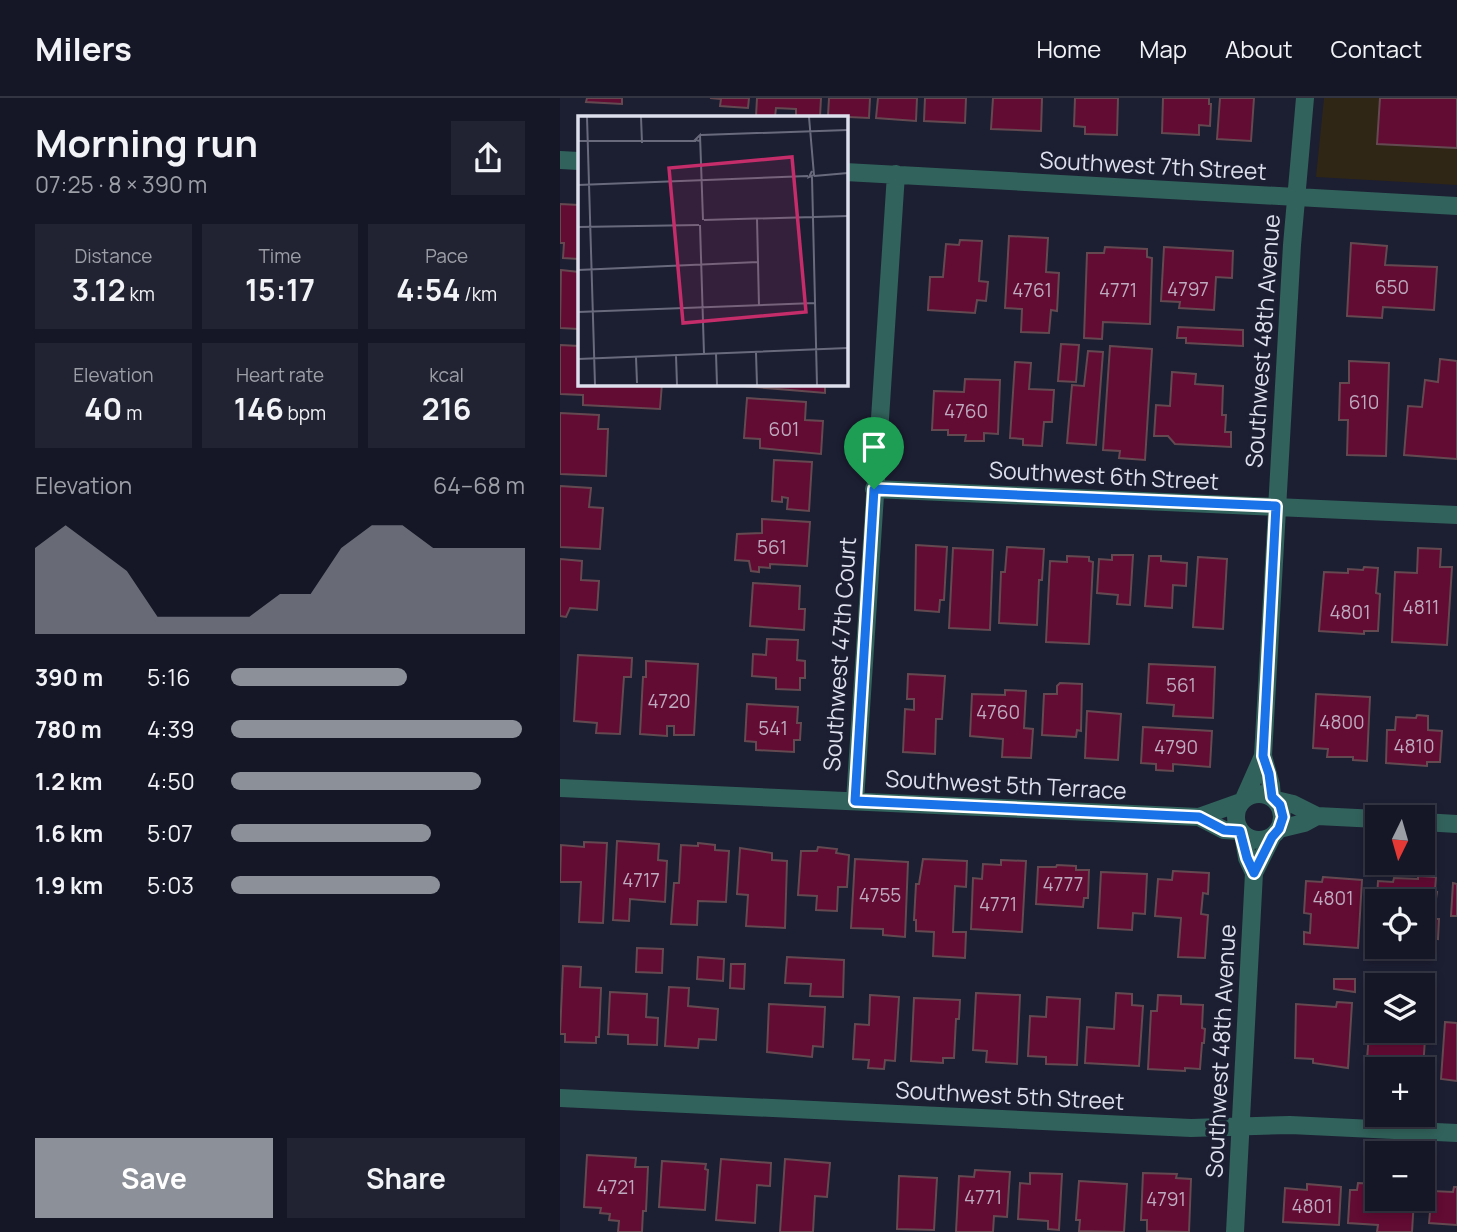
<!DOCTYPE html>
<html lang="en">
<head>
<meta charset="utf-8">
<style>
  body { margin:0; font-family:Manrope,sans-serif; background:#222332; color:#f1f3f6; height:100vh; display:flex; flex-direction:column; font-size:26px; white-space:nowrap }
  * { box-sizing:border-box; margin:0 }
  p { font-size:23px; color:#9d9fa7 }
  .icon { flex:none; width:38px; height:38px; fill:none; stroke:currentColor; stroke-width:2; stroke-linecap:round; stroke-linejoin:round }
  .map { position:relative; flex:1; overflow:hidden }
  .details { display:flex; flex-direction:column; background:#151626; width:560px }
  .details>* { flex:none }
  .needle { width:46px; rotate:185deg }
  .tools { position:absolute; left:805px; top:707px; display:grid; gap:14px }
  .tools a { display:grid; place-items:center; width:70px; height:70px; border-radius:0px; background:#151626; box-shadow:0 4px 10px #0003,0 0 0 2px #343543; font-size:35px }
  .pin { position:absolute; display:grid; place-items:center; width:60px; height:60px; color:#fff; margin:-72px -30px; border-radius:50% 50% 50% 0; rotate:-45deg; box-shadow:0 0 7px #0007 }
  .pin .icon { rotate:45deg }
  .round { display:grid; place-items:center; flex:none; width:74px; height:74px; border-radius:0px; background:#222332 }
  .head { display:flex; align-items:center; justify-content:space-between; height:119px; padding:0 35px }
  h1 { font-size:38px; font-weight:700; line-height:52px }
  .stats { display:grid; grid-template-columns:repeat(3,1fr); gap:10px; height:119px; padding:7px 35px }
  .stats div { display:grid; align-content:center; border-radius:0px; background:#222332; text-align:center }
  .stats b { font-size:30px; font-weight:700 }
  .stats small { font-size:19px; font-weight:400 }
  .stats p { font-size:19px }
  .chart { height:196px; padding:14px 35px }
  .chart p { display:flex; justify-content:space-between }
  .chart svg { width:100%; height:126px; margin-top:7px; fill:#8c9099; opacity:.7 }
  .cta { display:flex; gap:14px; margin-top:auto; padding:14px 35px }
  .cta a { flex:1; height:80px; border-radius:0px; background:#8c9099; color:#fff; font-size:28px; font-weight:700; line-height:80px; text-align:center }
  .cta a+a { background:#222332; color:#f1f3f6 }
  ul { padding:0 35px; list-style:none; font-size:23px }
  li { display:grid; grid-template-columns:112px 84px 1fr; align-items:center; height:52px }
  li i { height:18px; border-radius:9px; background:#8c9099 }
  header { display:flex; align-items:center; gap:42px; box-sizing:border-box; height:98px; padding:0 35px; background:#151626; border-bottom:2px solid #343543 }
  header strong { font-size:33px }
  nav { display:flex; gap:38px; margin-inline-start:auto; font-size:24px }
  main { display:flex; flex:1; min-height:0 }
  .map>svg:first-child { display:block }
  .commercial { fill:#2f2616 }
  .building { fill:#620b33; stroke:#644951; stroke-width:2 }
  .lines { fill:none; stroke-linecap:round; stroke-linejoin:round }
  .street { stroke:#31625b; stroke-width:18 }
  .route-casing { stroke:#fff; stroke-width:14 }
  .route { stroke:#1a73e8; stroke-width:9 }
  .labels { text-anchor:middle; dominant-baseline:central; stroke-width:7; stroke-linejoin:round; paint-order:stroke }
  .number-label { font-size:19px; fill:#beaabe }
  .street-label { font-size:23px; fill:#dddfed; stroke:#1c1e32 }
  .inset-road { fill:none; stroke:#696b7d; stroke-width:2 }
  .view { fill:#c52c6a; fill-opacity:0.15; stroke:#c52c6a; stroke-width:3.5 }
  .inset-edge { fill:none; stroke:#dddfed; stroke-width:3.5 }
</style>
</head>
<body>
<header>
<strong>Milers</strong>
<nav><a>Home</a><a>Map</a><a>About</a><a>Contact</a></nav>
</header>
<main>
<section class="details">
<div class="head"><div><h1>Morning run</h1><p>07:25 · 8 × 390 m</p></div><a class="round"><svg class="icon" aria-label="share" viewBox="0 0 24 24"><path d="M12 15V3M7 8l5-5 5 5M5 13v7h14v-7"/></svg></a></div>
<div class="stats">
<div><p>Distance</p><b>3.12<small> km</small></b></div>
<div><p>Time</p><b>15:17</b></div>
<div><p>Pace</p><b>4:54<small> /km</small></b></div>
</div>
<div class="stats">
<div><p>Elevation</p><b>40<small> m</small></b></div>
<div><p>Heart rate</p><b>146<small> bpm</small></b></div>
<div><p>kcal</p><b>216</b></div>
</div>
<div class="chart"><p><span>Elevation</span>64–68 m</p>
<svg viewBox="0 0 160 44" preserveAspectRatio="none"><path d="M0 44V14L10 6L20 14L30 22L40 38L50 38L60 38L70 38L80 30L90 30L100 14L110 6L120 6L130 14L140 14L150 14L160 14V44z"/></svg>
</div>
<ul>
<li><b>390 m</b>5:16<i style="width:60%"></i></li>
<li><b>780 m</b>4:39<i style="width:99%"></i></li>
<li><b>1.2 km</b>4:50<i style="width:85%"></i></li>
<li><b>1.6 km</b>5:07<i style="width:68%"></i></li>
<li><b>1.9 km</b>5:03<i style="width:71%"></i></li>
</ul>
<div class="cta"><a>Save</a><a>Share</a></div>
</section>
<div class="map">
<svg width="897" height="1134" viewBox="0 0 897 1134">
  <rect width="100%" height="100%" fill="#1c1e32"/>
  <path class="commercial" d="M764,0H897V87L756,79Z"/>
  <path class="building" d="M27,0H62V6L26,4Z
    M150,0H189L188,10L160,8L161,1Z
    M197,0H261L260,19H236V11L216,10L215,19H196Z
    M269,0H310L309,20L268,18Z
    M318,0H357L356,23L316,20Z
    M365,0H406L405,25L364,23Z
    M433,0H482L481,33L431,31Z
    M515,0H558L557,37L525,36V29L514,28Z
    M603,0H649V6H651L650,28L639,27V37L602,35Z
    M660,0H694L691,43L657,41Z
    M820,0H897V50L817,46Z
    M0,106L19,107V161L3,160L4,145H0Z
    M449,138L488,140L486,174L499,175L497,213L491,212L489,235L461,234L462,211L445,210Z
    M400,142L422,143L419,183L428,184L426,203L417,202L415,215L368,212L370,179H383L386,146L399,147Z
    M791,145L827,148L825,167L877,169L874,212L823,209L822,220L787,218Z
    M545,149L587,151V159L592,160L590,226L543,224L542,241L524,240L527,155H544Z
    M604,149L673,153L672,180L656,179L654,212L619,210L620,204L601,203Z
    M1,172L19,174V231L0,230Z
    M618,229L683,232V248L626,245V240H617Z
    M501,246L519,247L516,284L498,283Z
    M0,247L19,248V285H102L100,311L23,307V297L0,296Z
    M550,248L592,251L585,362L559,360L560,353L543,352Z
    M528,253L543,254L536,347L507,345L512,287L524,288Z
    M880,261L897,263V361L844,357L848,308L862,309L865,282L878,284Z
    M789,263L829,265L826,358L787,357L788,322H779L780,285H789Z
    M455,264L471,265L469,291L494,292L492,324H484L482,348L463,347V341L450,340Z
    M612,274L636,276L635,286L663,288L662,317H666L665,334H671V349L615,346L608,338H594L596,307L610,308Z
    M405,281L440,282L438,336L424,335V343H405L406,337H388V332H372L374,293L404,294Z
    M183,285H265V295L183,288Z
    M187,300L246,304L245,322L263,323L261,356L200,350V341L184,340Z
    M0,315L39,317L38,331H48L46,378L0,376Z
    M214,362L252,364L249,413L227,411L228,400L222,399V404L212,403Z
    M0,388L31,390L29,409L43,410L40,451L0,449Z
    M202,421L250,424L247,468L210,466V470L199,469V474L191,473L189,463L175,462L177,436L202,435Z
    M356,447L387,449L384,502H380L379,514L355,512Z
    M447,449L484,451L482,482H479L477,527L439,525L441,474H445Z
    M393,450L433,452L430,532L389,530Z
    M858,450L881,451L880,469H892L887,547L832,544L835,474L857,475Z
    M552,457H573L570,507L557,506L558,497L537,495L539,461L552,462Z
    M507,458L529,459V463L533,464L529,546L486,544L490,463L507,464Z
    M589,458H601V463L627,465L626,488L613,487L612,510L585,508Z
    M638,459L667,461L663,531L633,529Z
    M0,461L22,463L21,482L39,483L37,512L10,510L6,519L0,518Z
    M804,469L818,470L816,495L820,496L818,533H804V536L759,533L764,474L788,475V471L803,472Z
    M193,485L240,488L239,511H245L244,532L190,528Z
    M207,541L238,542L237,562L245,563V580H240V592L216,591V580L192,578L193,556L206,557Z
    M18,557L72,560L71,579H64L60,636L36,635L37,625L14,623Z
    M86,563L138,566L134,637H114V628H107V638L80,636L83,579H86Z
    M589,566L655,569L653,620L613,618L614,607L587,605Z
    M348,576L385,578L382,621H376L375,656L343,654L345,611L354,612V601H347Z
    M500,585L522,586L521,633L517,632L516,639L482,637L484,596H497V588Z
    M445,592L466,593L464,630L473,631L471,660L442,659L443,641L410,638L412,596L445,597Z
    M756,596L810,599L807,663L793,662V659H767L768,651L753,650Z
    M187,606L238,609L237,625H241L240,642H234V654L196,652V644L185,643Z
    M527,613L561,616L558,662L525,660Z
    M857,617L868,618V632L882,633L880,664H867V668L826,665L827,632H835L836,619L856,620Z
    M583,629L652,633L650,669L613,666V673L596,672V666L581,665Z
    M57,743L99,746L98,762L107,763L105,804L70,801L69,823L53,822Z
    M24,744L47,745L43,825L19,824L21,784H0L1,747L24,749Z
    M138,745L155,747V752L169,753L166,804L138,803L137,827L111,826L114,785H119L121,747L138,748Z
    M258,749L277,751L276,755L289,757L287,789H278L277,813L256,812L257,798L238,797L241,753H257Z
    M180,750L212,755V762L227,763L225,830L186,828L188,797L177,796Z
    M295,761L348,764L345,839L323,837V831L291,830Z
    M363,761L407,763L406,789L395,788L393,834H406L405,860L373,858L374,834L356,833V822H354L356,786H359Z
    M441,762L466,763L462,834L411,831L413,780L422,781L423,766L441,767Z
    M497,767L516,768V772H529L528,800H524L523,809L476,806L478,769H496Z
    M613,773L649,775L648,796L643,795L641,816L648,817L645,860L618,859L621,820L595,818L598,781L612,782Z
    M541,774L587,776L585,816L573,815L572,832L538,830Z
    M858,778L876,779L875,794H877L873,821H879L878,841L872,840L871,851L851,850L863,849V803H817L816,819L818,783L833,784L834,780L858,781Z
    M763,779L802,782L798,850L744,846V834L750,835L751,816L744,815L746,783L762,784Z
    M893,785L897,786V818H891Z
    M77,850L103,851L102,875L76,874Z
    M138,859L164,861L163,883L137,881Z
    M227,859L284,862L283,899L250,898L251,886L225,885Z
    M171,866H185L184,891L170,890Z
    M3,868L21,869L20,889L41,890L39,939H36V945L5,944V936H0Z
    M774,881H795V894L774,891Z
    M109,889L129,890L128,908L158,911L156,942L139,941L138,950L105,948Z
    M50,894L87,896L86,919L98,920L97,947L68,946V937L48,936Z
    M416,895L460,897L457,966L426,964L427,953L413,952Z
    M556,895L572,896V907L583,908L579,968L525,965L527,929L554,931Z
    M310,897L339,899L335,963L325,962L324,971L308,970L309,962L293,961L295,926L309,927Z
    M598,897L621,898V906L643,907L642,930L645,931L644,945H642L640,971L625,970V973L588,971L591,913H597Z
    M487,899L520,901L517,967L486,966V959L468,958L470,918L486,919Z
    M354,900L400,902L399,921H396L394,960H383V965L351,963Z
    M777,904L792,905L788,970L753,965V961L735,960L736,906L776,909Z
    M209,906L265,909L263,949L253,948L252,959L207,954Z
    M810,923H817V933H863V926H866L863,971H817V975L806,974Z
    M885,924L897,925V983L881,981Z
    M27,1057L76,1060L75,1069H88L86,1113H83L82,1134H58L59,1123L49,1122L50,1116L40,1115L41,1110L24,1109Z
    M161,1061L211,1065L210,1088L197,1087L195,1125L156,1122Z
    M225,1061L270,1065L267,1099L255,1098L253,1134H220Z
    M102,1063L146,1066L145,1071L148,1072L145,1112L99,1109Z
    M415,1072L450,1074L447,1119L434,1118L433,1134H396L399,1078L414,1079Z
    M470,1075L502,1076L499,1132L488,1131V1123L458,1121L460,1085L470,1086Z
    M583,1075L617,1076L616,1080L631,1081L629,1134L587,1133V1122H581Z
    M339,1078L377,1080L374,1132L337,1131Z
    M519,1083L567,1086L564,1134L519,1133L520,1122H516Z
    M798,1085L817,1086V1101H854L852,1134H817L818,1127L788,1125L790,1092H797Z
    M747,1086L781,1089L779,1127L723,1124L725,1090L747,1092Z
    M894,1089H897V1127L869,1125L872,1093L893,1094Z"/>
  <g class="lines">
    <path class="street" d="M0,62L19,63
      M285,74L897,108
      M314,391L897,417
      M0,690L639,719L681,704
      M676 719a23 23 0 1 1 46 0a23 23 0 1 1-46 0Z
      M712,699L711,687L703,658L732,147L745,0
      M684,701L703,658
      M716,702L733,706L757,718
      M295,703L336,76
      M639,719L664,732L680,733
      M863,724L897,726
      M719,731L744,725L757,718L817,721
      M694,775L712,739
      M0,1000L631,1030L730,1027L897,1035
      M675,1134L694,775L687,760L683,736"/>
  </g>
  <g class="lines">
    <g class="route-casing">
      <path id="route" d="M314,391L716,408L703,658L709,676L712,699L720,707L723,719L719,731L712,739L694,775L687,760L680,733L664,732L639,719L295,703Z"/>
    </g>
    <use href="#route" class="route"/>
  </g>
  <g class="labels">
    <g class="number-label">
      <text x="832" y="189">650</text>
      <text x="628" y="191">4797</text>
      <text x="472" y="192">4761</text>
      <text x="558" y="192">4771</text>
      <text x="804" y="304">610</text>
      <text x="406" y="313">4760</text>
      <text x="224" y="331">601</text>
      <text x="212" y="449">561</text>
      <text x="861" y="509">4811</text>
      <text x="790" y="514">4801</text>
      <text x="621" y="587">561</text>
      <text x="109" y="603">4720</text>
      <text x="438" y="614">4760</text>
      <text x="782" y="624">4800</text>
      <text x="213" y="630">541</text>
      <text x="854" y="648">4810</text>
      <text x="616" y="649">4790</text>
      <text x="81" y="782">4717</text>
      <text x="503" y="786">4777</text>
      <text x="320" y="797">4755</text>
      <text x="773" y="800">4801</text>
      <text x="438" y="806">4771</text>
      <text x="56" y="1089">4721</text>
      <text x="423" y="1099">4771</text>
      <text x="606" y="1101">4791</text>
      <text x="752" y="1108">4801</text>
    </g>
    <g class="street-label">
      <text transform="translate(593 67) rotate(3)">Southwest 7th Street</text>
      <text transform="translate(702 243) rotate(-86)">Southwest 48th Avenue</text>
      <text transform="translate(544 377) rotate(3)">Southwest 6th Street</text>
      <text transform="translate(279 556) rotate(-86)">Southwest 47th Court</text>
      <text transform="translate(446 686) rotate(3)">Southwest 5th Terrace</text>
      <text transform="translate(660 953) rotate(-87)">Southwest 48th Avenue</text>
      <text transform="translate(450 997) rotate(3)">Southwest 5th Street</text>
    </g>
  </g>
  <g transform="translate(18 18)">
    <rect width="270" height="270" fill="#1c1e32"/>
    <path class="inset-road" d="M9,1L17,269M63,1L64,27M231,1L236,59L231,61L234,55M123,19L270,14M0,25H118M122,25L117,24L122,19L125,104M236,60L270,57M234,61L239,269M0,69L230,60M179,103L181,190M126,104L270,100M122,109L126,238M0,111L121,109M0,154L180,146M0,196L237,187M178,236L179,269M138,237L139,269M98,239L99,269M58,241L59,267M0,243L270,232"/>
    <path class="view" d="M214,41L228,196L105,207L91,52Z"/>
    <rect width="270" height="270" class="inset-edge"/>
  </g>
</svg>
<div class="tools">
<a><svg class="needle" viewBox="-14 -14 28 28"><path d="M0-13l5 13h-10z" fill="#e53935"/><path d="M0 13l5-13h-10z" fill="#9d9fa7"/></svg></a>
<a><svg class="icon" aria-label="locate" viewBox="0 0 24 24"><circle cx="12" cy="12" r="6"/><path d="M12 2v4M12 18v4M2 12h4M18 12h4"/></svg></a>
<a><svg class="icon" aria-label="layers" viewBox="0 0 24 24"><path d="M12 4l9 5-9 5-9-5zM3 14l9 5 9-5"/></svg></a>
<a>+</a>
<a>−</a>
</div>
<div class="pin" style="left:314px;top:391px;background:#1e9e55"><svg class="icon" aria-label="arrive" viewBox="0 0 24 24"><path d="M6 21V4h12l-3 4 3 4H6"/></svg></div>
</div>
</main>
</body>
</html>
